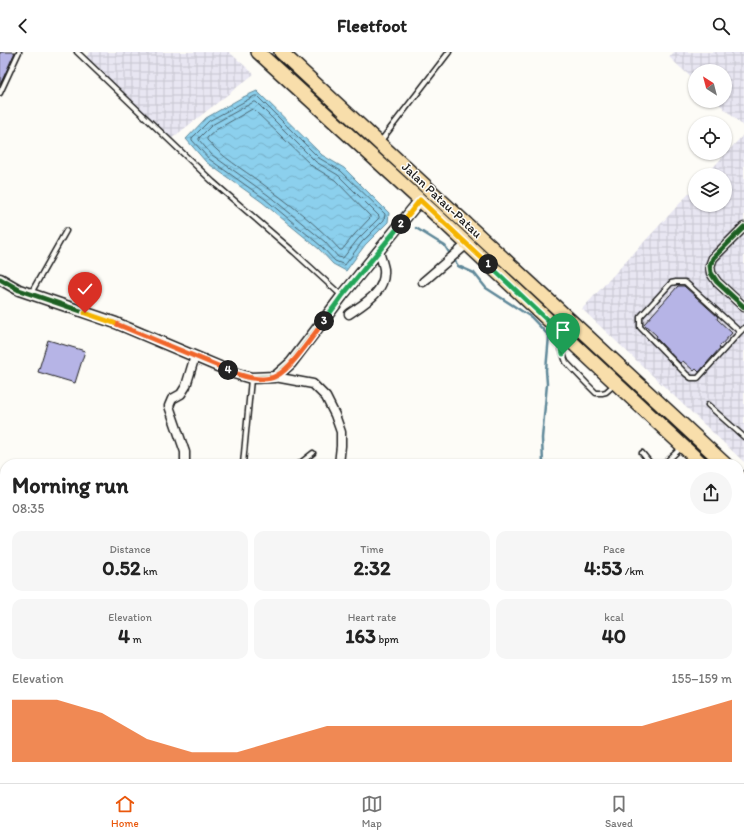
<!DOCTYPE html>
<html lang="en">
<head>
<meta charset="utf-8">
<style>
  body { margin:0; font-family:Itim,sans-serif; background:#f6f6f6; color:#222; height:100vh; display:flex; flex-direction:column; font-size:15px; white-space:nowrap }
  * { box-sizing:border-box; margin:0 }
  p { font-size:13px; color:#767676 }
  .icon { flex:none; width:22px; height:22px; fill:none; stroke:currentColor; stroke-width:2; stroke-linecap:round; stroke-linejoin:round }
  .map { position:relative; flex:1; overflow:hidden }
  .drawer { position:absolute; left:0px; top:407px; width:744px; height:324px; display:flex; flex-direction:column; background:#fff; border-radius:16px 16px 0 0; box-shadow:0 1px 3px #0004 }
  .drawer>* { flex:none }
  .needle { width:26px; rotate:324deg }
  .buttons { position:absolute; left:688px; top:12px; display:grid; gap:8px }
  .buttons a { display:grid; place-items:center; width:44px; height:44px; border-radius:50%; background:#fff; box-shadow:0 1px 3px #0004; font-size:20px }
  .pin { position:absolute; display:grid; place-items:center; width:34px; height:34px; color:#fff; margin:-41px -17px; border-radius:50% 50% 50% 0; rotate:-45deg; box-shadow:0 0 4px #0007 }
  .pin .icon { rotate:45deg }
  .km { position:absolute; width:20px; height:20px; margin:-10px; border-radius:50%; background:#222; color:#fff; font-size:11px; line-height:20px; text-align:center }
  .round { display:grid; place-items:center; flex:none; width:42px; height:42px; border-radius:21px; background:#f6f6f6 }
  .head { display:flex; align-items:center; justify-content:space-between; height:68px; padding:0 12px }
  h1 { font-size:22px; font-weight:700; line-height:30px }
  .metrics { display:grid; grid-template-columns:repeat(3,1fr); gap:6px; height:68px; padding:4px 12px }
  .metrics div { display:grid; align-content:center; border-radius:10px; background:#f6f6f6; text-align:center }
  .metrics b { font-size:20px; font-weight:700 }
  .metrics small { font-size:11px; font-weight:400 }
  .metrics p { font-size:11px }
  .chart { height:112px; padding:8px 12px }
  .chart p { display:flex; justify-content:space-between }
  .chart svg { width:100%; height:72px; margin-top:4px; fill:#ea580c; opacity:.7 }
  header { display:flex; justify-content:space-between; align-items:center; height:52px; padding:0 12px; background:#fff; font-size:18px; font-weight:700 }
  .menu { display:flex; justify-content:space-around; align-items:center; height:56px; border-top:1px solid #e0e0e0; background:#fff; font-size:11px; color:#767676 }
  .menu a { display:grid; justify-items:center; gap:2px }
  .menu .selected { color:#ea580c }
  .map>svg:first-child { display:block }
  .industrial { fill:url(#industrial-grid) }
  .water { fill:url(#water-waves); stroke:#5f8899 }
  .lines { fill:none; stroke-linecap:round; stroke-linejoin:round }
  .shore { stroke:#496470; stroke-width:1 }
  .stream { stroke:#5f8899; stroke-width:2.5 }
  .building { fill:#b6b4e6; stroke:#1c1c1c }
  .service-casing { stroke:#1c1c1c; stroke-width:7 }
  .minor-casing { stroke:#1c1c1c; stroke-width:11 }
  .tertiary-casing { stroke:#1c1c1c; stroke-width:13 }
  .primary-casing { stroke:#1c1c1c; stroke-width:16 }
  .service { stroke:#fdfcf7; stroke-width:4 }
  .minor { stroke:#fdfcf7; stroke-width:8 }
  .tertiary { stroke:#fdfcf7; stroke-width:10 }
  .primary { stroke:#f8deab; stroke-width:13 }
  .cycleway-casing { stroke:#fdfcf7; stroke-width:8 }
  .cycleway { stroke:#1b5e20; stroke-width:5 }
  .split-1-casing { stroke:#fff; stroke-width:8 }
  .split-2-casing { stroke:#fff; stroke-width:8 }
  .split-3-casing { stroke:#fff; stroke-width:8 }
  .split-4-casing { stroke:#fff; stroke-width:8 }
  .split-5-casing { stroke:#fff; stroke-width:8 }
  .split-6-casing { stroke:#fff; stroke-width:8 }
  .split-1 { stroke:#22a559; stroke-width:5 }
  .split-2 { stroke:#f5b400; stroke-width:5 }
  .split-3 { stroke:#22a559; stroke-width:5 }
  .split-4 { stroke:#f0652b; stroke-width:5 }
  .split-5 { stroke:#f0652b; stroke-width:5 }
  .split-6 { stroke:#f5b400; stroke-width:5 }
  .labels { text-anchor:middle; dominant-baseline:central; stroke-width:3; stroke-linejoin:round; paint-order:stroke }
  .street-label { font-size:13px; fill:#1c1c1c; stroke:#fdfcf7 }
</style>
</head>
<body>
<header><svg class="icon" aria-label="back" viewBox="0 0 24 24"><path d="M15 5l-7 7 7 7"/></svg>Fleetfoot<svg class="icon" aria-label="search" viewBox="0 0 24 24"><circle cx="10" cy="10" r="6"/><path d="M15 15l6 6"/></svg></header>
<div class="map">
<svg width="744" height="731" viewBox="0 0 744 731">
  <defs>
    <pattern id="industrial-grid" width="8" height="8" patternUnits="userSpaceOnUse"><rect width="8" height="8" fill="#e8e6f2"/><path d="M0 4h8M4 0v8" fill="none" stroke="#c6c5cf"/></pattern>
    <pattern id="water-waves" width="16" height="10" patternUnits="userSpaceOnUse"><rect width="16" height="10" fill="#8cd0ed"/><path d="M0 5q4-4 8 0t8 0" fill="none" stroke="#78b2cb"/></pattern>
  </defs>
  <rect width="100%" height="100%" fill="#fdfcf7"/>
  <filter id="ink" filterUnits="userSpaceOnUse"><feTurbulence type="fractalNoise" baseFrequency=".025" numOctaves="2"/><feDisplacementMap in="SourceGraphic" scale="8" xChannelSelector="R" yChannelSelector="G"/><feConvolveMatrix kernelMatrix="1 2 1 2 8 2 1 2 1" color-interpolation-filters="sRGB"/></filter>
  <g filter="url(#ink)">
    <path class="industrial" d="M90,0H229L254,22L171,87L86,5Z
      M674,0H744V75L716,49H725V19H695V29L669,5Z
      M744,82V410L582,257L695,135V153H725V123H706Z
      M0,513H5V726H410V731H0Z
      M744,519V731H537L539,726H739V524Z"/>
    <path class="water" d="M257,39L322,103L344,116L389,161L388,170L365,193L346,219L333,212L319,197L262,150L206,110L186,87L206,66L241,46Z"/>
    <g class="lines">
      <path class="shore" d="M255,44H257L319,106L341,119L385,162L384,168L362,190L345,213L335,209L321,194L265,147L209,107L192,88V86L209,69Z
        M254,50H256L316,110L338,123L379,164V166L358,187L343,206L338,205L325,190L268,143L212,103L199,88V86L212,73Z
        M253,57L312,114L335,128L370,164V166L354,183L342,198H340C318,173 287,150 260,130C242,117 222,105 207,88V86L216,78Z"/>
      <path class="stream" d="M416,176L445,194L458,214L474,221L486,236L531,265L549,284L546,318L547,332L542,386L543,412
        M524,731V726"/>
    </g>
    <path class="building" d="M0,0H15L0,33Z
      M678,234H684L718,265L717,267L732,281L719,295L720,296L699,320L696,317L694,319L683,309L680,311L656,286L657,284L644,272Z
      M48,288L85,299L75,331L38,320Z"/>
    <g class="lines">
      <g class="service-casing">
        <path id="service" d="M77,0L213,130L294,200L342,244
          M0,41L19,0
          M380,90L449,0
          M31,241L66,179
          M740,280L685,230H676L671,231L640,265V275L686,322L691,326H698L740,280L744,276
          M564,286L561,296L566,310L587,332L596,341H602L606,340L614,333
          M708,353L744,385
          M642,401L651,412
          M243,412L251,327
          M299,412L313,401
          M664,412L681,396
          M739,506L744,500
          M739,545L744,539
          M0,613H5
          M739,635L744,630
          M703,726L708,731
          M52,731V726
          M145,731V726
          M396,731V726
          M547,731L548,726"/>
      </g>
      <g class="minor-casing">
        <path id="minor" d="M744,175L713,206L710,214L711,221L717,230L744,255
          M423,230L467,192
          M349,262C365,251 386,240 384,217C383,211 380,204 379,199
          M275,325L313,332L326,345L335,363L341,380V394L339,412
          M185,412V400L169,354L172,347L181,342L186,334L195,304"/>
      </g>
      <g class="tertiary-casing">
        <path id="tertiary" d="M0,227L19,238L116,271L234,321L251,326L275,325L291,311L342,244L420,148
          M739,459L744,454
          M739,475L744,470
          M473,731L478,726
          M493,731L498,726"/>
      </g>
      <g class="primary-casing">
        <path id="primary" d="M258,0L433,160L702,412
          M281,0L725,412
          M739,425L744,429
          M739,446L744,450
          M739,485L744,484"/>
      </g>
      <use href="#service" class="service"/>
      <use href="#minor" class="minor"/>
      <use href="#tertiary" class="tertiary"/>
      <use href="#primary" class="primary"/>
      <g class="cycleway-casing">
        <path id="cycleway" d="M744,175L713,206L710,214L711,221L717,230L744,255
          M0,227L19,238L116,271L234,321L251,326L275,325L291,311L342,244L420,148"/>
      </g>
      <use href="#cycleway" class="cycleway"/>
    </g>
  </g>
  <g class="lines" filter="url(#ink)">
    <g class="split-1-casing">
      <path id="split-1" d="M488,212L564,284L561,294L563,302"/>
    </g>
    <g class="split-2-casing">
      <path id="split-2" d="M401,172L420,148L488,212"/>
    </g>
    <g class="split-3-casing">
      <path id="split-3" d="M324,269L342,244L401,172"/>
    </g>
    <g class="split-4-casing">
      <path id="split-4" d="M228,318C240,324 263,331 276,324C291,317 313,283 324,269"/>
    </g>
    <g class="split-5-casing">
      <path id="split-5" d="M114,271L228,318"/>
    </g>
    <g class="split-6-casing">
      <path id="split-6" d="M85,261L114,271"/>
    </g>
    <use href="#split-1" class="split-1"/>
    <use href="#split-2" class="split-2"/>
    <use href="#split-3" class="split-3"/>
    <use href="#split-4" class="split-4"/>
    <use href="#split-5" class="split-5"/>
    <use href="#split-6" class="split-6"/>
  </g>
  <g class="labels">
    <g class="street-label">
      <text transform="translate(442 148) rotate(43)">Jalan Patau-Patau</text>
    </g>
  </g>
</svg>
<div class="buttons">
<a><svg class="needle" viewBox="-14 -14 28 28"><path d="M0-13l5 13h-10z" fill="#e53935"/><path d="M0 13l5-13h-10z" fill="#767676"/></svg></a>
<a><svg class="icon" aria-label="locate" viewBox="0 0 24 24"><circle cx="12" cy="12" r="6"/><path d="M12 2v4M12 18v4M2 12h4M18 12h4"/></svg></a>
<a><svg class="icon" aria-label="layers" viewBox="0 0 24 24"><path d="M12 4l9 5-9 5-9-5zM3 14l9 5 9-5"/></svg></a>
</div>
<div class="pin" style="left:563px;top:302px;background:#1e9e55"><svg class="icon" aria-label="arrive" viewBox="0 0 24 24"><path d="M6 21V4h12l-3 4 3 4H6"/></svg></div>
<div class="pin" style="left:85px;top:261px;background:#d93025"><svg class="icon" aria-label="check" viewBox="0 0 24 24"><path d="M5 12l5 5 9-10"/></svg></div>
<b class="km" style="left:488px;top:212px">1</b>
<b class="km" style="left:401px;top:172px">2</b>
<b class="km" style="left:324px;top:269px">3</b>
<b class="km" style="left:228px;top:318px">4</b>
<section class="drawer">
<div class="head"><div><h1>Morning run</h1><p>08:35</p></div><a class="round"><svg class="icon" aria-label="share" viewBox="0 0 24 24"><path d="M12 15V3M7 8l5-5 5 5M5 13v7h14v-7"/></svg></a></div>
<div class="metrics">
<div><p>Distance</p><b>0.52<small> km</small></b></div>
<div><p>Time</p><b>2:32</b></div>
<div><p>Pace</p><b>4:53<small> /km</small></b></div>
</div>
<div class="metrics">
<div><p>Elevation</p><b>4<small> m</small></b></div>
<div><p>Heart rate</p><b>163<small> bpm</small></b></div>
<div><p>kcal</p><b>40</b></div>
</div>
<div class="chart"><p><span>Elevation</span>155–159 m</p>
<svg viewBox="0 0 160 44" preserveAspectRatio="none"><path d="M0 44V6L10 6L20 14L30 30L40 38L50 38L60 30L70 22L80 22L90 22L100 22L110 22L120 22L130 22L140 22L150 14L160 6V44z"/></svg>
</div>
</section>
</div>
<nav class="menu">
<a class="selected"><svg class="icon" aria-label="home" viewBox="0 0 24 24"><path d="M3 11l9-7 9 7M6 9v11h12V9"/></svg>Home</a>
<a><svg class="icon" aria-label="map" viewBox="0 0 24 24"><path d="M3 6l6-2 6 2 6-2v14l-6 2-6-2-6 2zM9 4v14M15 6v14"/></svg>Map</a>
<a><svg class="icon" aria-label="saved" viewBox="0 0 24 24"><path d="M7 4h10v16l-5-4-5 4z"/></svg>Saved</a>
</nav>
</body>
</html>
